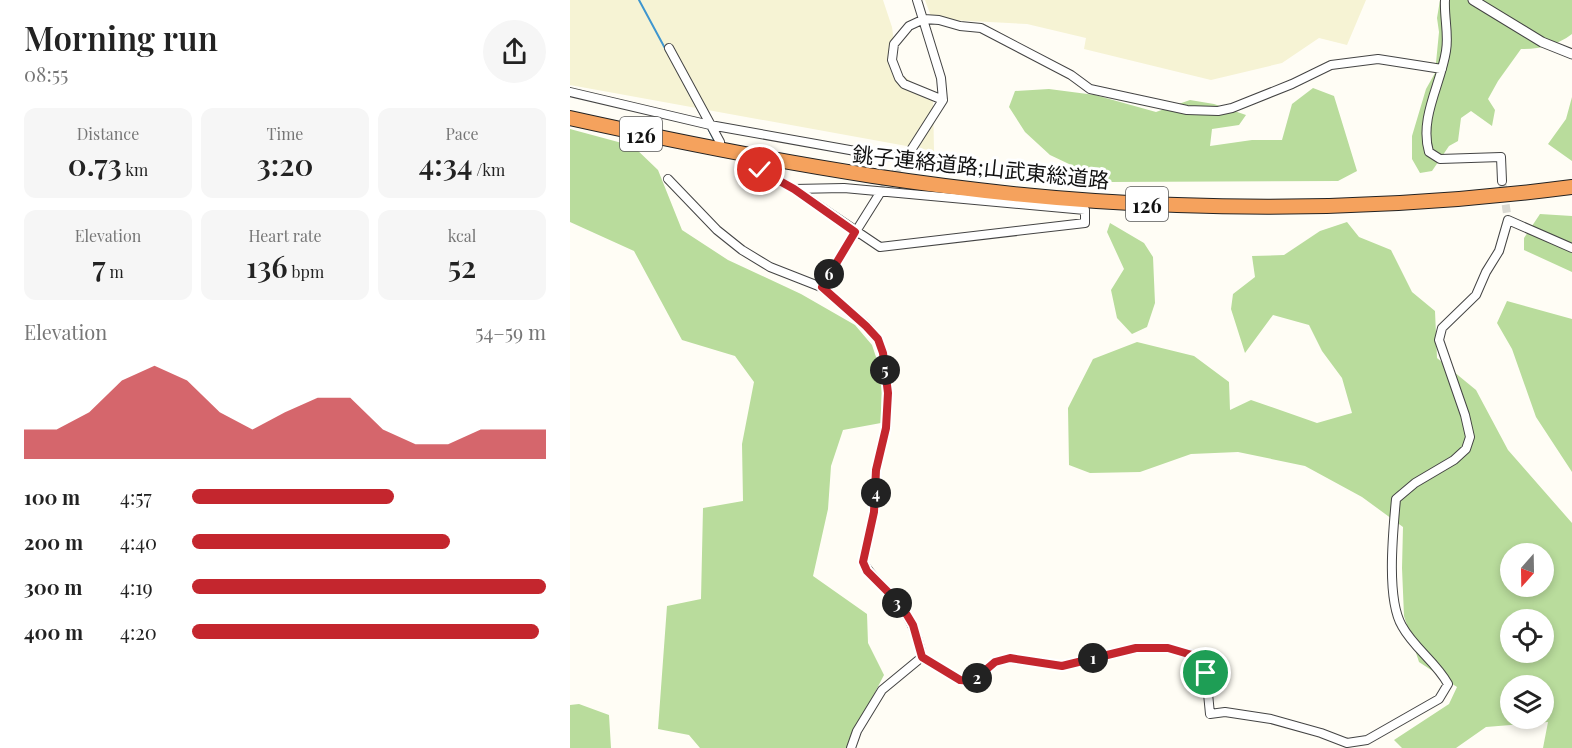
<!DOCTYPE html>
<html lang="en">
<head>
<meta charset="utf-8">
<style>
  body { margin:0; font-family:"Playfair Display","Noto Sans JP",serif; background:#f6f6f6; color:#222; height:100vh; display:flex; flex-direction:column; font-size:22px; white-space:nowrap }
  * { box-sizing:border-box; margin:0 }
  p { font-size:20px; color:#767676 }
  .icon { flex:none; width:33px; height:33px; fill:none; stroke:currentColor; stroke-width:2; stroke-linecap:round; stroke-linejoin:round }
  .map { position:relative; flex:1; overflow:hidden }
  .drawer { display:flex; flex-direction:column; background:#fff; width:570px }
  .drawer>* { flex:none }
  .needle { width:39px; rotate:200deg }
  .fabs { position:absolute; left:930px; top:543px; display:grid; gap:12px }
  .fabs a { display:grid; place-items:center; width:54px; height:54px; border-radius:50%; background:#fff; box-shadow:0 3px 9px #0003; font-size:30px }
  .pin { position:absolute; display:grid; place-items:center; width:51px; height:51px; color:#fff; margin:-26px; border:3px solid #fff; border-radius:50%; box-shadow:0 2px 6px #0007 }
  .km { position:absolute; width:30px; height:30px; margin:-15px; border-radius:50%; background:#222; color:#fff; font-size:16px; line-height:30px; text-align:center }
  .round { display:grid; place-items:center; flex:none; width:63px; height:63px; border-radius:32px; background:#f6f6f6 }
  .summary { display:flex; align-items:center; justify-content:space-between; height:102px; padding:0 24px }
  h1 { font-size:33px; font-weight:600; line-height:45px }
  .figures { display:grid; grid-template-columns:repeat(3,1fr); gap:9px; height:102px; padding:6px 24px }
  .figures div { display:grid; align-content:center; border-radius:12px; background:#f6f6f6; text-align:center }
  .figures b { font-size:30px; font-weight:600 }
  .figures small { font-size:16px; font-weight:400 }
  .figures p { font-size:16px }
  .chart { height:168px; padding:12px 24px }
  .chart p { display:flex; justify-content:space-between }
  .chart svg { width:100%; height:108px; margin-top:6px; fill:#c4262e; opacity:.7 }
  ul { padding:0 24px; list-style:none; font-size:20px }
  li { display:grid; grid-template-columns:96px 72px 1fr; align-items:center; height:45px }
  li i { height:15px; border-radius:8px; background:#c4262e }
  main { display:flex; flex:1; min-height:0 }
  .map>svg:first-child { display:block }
  .farmland { fill:#f6f3d4 }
  .forest { fill:#b9dc9c; fill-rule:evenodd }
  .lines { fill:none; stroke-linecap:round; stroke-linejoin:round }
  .stream { stroke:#3f96cf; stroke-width:2 }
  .minor-tunnel { stroke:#dbdad3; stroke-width:8; stroke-dasharray:8 4; stroke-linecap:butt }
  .minor-casing { stroke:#444; stroke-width:10 }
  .tertiary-casing { stroke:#444; stroke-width:11 }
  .motorway-casing { stroke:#222; stroke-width:16 }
  .minor { stroke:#fff; stroke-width:8 }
  .tertiary { stroke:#fff; stroke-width:9 }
  .motorway { stroke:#f5a25d; stroke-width:14 }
  .route-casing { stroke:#fff; stroke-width:12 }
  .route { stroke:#c4262e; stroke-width:8 }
  .labels { text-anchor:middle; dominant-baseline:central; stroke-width:6; stroke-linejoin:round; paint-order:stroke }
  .shield { fill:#fff; stroke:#585858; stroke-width:1.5 }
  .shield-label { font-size:20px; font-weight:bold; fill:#111 }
  .street-label { font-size:21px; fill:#111; stroke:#fff }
</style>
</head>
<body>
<main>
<section class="drawer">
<div class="summary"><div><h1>Morning run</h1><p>08:55</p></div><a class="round"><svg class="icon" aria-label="share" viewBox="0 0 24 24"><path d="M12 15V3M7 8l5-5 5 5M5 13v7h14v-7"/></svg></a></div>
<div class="figures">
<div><p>Distance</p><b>0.73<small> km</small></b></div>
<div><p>Time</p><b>3:20</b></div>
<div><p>Pace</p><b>4:34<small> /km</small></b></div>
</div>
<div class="figures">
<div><p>Elevation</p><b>7<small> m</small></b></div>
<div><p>Heart rate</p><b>136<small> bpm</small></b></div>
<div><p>kcal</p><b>52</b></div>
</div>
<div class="chart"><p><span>Elevation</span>54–59 m</p>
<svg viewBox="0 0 160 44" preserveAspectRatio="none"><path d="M0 44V32L10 32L20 25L30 12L40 6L50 12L60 25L70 32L80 25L90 19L100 19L110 32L120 38L130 38L140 32L150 32L160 32V44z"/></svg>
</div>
<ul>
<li><b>100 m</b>4:57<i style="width:57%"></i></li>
<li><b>200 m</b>4:40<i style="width:73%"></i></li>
<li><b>300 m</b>4:19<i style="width:100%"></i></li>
<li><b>400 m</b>4:20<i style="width:98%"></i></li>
</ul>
</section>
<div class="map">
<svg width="1002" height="748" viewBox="0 0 1002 748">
  <rect width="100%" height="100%" fill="#fffdf5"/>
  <path class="farmland" d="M0,0H313L322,27L328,72L363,97L364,151L0,85Z
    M355,0H796L777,45L749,38L712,63L641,80L514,49L516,38L457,24L362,19Z"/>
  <path class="forest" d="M870,0H1002V34C986,46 971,49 951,49L928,81L918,99L925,110L922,126L901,111L891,118L888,141L879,146L862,171L850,173L842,159V136L856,89L865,73L869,32L867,18Z
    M743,88L764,96L787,171L768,181L537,182L480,155L455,132L439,107L445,91L479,89L525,95L586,112L620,100L644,104L676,115L669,125L642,129L640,146L682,140H712L722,104Z
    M1002,97V161L978,144L996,119Z
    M0,129L63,146L88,170L112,230L158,260L231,294L285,325L302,345L312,375L311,423L273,430L261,466L258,509L243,576L297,614L298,643L314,675L276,748H130L119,735L88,729L97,606L131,599L133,508L173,501L172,444L184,382L165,356L112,340L64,251L0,222Z
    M970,214L1002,216V272L954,250V238Z
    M777,222L789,237L821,250L842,292L865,311L867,358L906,390L938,450L1002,523V748H973L978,722L916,727L886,748H832L824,740L879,704L887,687L849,662L834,616L832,568L833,527L792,497L735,466L668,452L621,454L570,472L520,473L499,465L498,408L523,359L567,342L624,356L659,382L660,410L681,400L747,423L782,413L772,378L752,351L739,325L703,315L675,353L661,309L663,294L685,277L682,256L714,255L750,231ZM940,554H974V586H940ZM940,620H974V652H940ZM940,686H974V718H940Z
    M540,223L574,243L583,257L585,303L577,327L562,334L547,318L541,290L554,269L537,232Z
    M937,301L1002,319V472L966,417L942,349L927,323Z
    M9,704L39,715L41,748H0V705Z"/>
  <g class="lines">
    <path class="stream" d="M69,0L97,52
      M114,83L134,120
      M138,128L145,142"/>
    <path class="minor-tunnel" d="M932,181L938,220
      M310,193L336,158"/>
    <g class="minor-casing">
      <path id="minor" d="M875,0C874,17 879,35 876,51C871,84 849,118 859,152L870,159L931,157L932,181
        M99,48L150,142
        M0,92L140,125L302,154L419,169L511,178
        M373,100L334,84L329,78L322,60L324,44L339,26L354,19L369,20L390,26L411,28L501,75L520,89L617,110L648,111L662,108L722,84L761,65L808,59L872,69
        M336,158L373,100L371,78L347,0
        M178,163L224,189L310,247L515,223V210L274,188L224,189
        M98,179L147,230L172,250L200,267L251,287L296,325L308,339L313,353L318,393L316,428L306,469L304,512L293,562C300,575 311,584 321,595C338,613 348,633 352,657L390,680L403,681L425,662L440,658L492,666L566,648H598L622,655L630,661L636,673L640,714L655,712L701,719L751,733L777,743L797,740L869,699L878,684C866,662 844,648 832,626C816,599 823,532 826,499L845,483L884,460L896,449L900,437L895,415L869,340L872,328L906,295L916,272L929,251L938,220L1002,248
        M251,287L310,193
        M281,748L287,731L312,690L352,657"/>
    </g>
    <g class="tertiary-casing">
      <path id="tertiary" d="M903,0L972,42L1002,54"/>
    </g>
    <g class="motorway-casing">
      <path id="motorway" d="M0,118C199,162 403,199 607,205C739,210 871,204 1002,187"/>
    </g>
    <use href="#minor" class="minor"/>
    <use href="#tertiary" class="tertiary"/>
    <use href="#motorway" class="motorway"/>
  </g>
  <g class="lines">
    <g class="route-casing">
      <path id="route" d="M190,170L224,189L285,232L252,287L296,326L308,339L313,353L318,393L316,428L306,470L304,512L293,562L297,571L322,596L337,615L343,625L352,657L390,680L403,681L425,662L440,658L492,666L566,648H598L622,655L630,661L636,673"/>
    </g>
    <use href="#route" class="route"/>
  </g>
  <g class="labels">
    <g class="shield">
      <rect x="50" y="117" width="42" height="34" rx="4.5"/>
      <rect x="556" y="187" width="42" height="34" rx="4.5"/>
    </g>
    <g class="shield-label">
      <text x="71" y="134">126</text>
      <text x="577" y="204">126</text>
    </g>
    <g class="street-label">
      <text transform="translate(411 166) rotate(6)">銚子連絡道路;山武東総道路</text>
    </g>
  </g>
</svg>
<div class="fabs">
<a><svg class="needle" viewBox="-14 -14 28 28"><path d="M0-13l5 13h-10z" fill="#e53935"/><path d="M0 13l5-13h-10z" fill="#767676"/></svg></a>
<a><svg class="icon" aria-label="locate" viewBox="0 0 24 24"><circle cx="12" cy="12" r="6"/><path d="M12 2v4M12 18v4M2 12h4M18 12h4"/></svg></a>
<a><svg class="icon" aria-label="layers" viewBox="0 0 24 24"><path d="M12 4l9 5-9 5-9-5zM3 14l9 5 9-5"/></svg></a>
</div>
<div class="pin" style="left:636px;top:673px;background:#1e9e55"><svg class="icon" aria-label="arrive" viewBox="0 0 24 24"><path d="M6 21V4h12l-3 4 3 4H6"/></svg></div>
<div class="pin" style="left:190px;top:170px;background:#d93025"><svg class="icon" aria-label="check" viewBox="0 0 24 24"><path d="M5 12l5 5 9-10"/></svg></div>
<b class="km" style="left:523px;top:658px">1</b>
<b class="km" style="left:407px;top:678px">2</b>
<b class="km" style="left:327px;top:603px">3</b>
<b class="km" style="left:306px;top:493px">4</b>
<b class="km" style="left:315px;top:370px">5</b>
<b class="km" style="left:259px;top:274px">6</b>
</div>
</main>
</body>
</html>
